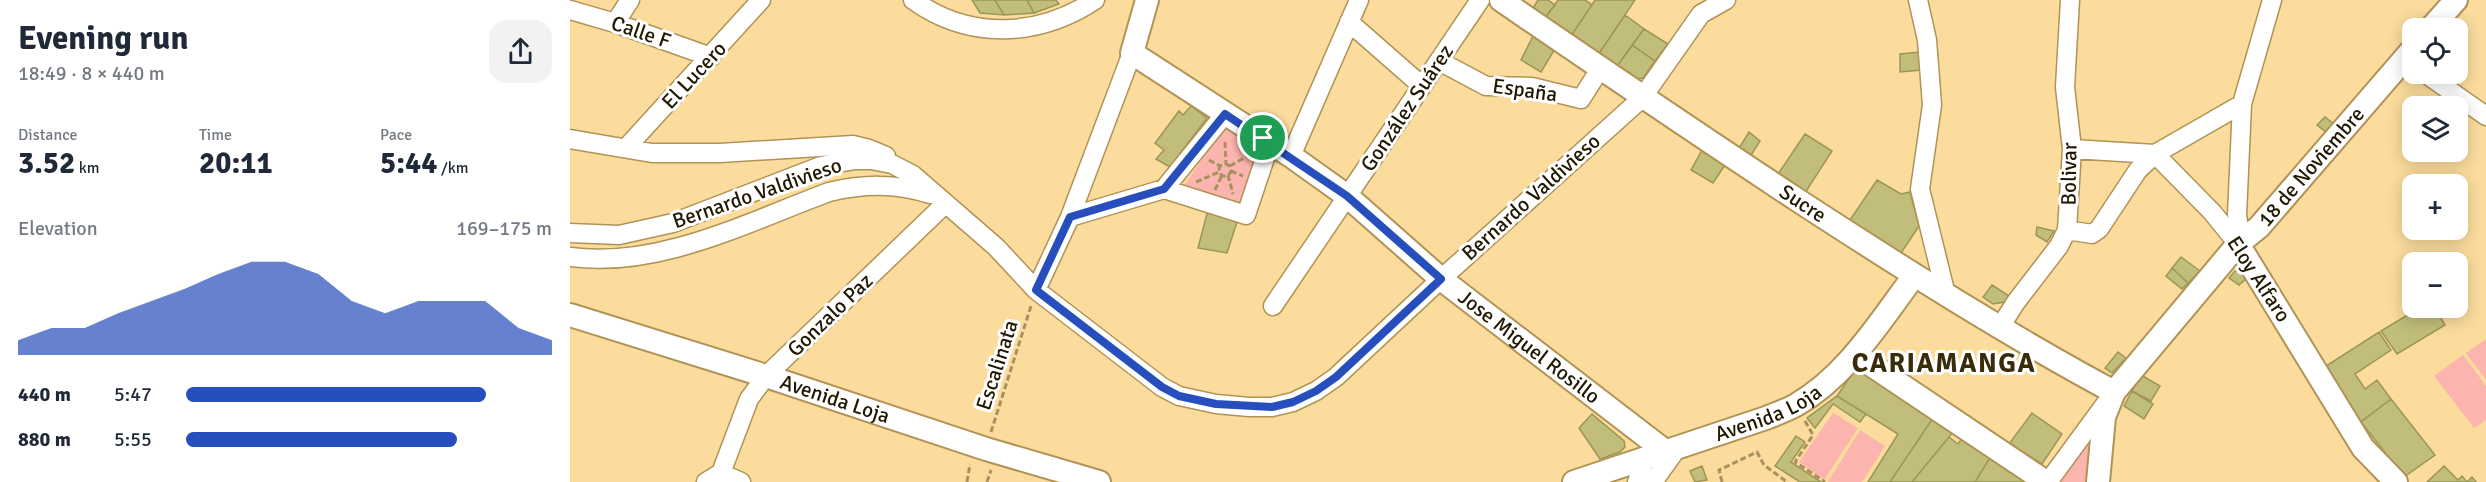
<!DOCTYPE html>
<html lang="en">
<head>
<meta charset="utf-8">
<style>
  body { margin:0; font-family:Signika,sans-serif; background:#f2f2f3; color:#1f2937; height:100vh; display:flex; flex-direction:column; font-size:22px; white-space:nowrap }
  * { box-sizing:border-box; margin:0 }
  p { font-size:20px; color:#747a83 }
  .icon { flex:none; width:33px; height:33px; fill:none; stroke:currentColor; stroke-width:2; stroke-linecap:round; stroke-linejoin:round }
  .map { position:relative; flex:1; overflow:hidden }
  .panel { display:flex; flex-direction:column; background:#fff; width:570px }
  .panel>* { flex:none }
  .controls { position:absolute; left:1832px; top:18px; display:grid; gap:12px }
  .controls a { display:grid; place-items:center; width:66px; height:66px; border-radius:12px; background:#fff; box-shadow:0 3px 15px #0003; font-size:30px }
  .pin { position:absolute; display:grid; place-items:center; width:51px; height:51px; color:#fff; margin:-26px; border:3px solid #fff; border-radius:50%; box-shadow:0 2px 6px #0007 }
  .round { display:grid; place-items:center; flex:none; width:63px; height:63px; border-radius:18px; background:#f2f2f3 }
  .headline { display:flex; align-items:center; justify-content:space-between; height:102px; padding:0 18px }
  h1 { font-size:33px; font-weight:700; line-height:45px }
  .metrics { display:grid; grid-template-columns:repeat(3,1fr); gap:9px; height:102px; padding:6px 18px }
  .metrics div { display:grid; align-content:center }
  .metrics b { font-size:30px; font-weight:700 }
  .metrics small { font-size:16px; font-weight:400 }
  .metrics p { font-size:16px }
  .chart { height:168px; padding:12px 18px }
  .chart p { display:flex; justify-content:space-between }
  .chart svg { width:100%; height:108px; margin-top:6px; fill:#264ebc; opacity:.7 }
  ul { padding:0 18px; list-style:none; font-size:20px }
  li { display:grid; grid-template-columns:96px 72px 1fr; align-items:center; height:45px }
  li i { height:15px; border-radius:8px; background:#264ebc }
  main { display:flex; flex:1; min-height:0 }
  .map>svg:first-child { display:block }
  .green { fill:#fbb4ae }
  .building { fill:#c1bd7a; stroke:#9b9655; stroke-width:1.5 }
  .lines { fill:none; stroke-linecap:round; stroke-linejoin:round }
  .minor-casing { stroke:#b09355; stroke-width:21 }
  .major-casing { stroke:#b09355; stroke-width:26 }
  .path { stroke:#a89061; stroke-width:3; stroke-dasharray:6 3; stroke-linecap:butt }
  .minor { stroke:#fff; stroke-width:18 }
  .major { stroke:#fff; stroke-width:22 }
  .route-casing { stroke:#fff; stroke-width:12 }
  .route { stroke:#264ebc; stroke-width:8 }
  .labels { text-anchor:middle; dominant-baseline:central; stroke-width:6; stroke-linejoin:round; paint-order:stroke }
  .street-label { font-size:21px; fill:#221700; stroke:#fff }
  .district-label { font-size:27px; font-weight:bold; letter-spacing:1.5px; fill:#3a2b0a; stroke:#fff }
</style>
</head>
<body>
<main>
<section class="panel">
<div class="headline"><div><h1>Evening run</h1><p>18:49 · 8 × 440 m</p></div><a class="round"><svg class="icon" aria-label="share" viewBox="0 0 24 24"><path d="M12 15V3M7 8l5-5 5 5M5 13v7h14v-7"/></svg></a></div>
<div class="metrics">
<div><p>Distance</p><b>3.52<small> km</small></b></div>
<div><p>Time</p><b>20:11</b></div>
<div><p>Pace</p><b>5:44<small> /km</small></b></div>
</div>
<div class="chart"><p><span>Elevation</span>169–175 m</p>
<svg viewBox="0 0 160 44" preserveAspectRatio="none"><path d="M0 44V38L10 33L20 33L30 27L40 22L50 17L60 11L70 6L80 6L90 11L100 22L110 27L120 22L130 22L140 22L150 33L160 38V44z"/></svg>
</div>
<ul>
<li><b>440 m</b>5:47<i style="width:82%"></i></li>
<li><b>880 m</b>5:55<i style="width:74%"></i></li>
</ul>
</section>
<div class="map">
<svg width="1916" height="482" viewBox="0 0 1916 482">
  <rect width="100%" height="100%" fill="#fbdc9d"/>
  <path class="green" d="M654,127L690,150L668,208L614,186Z
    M1916,339V380L1896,353Z
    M1893,355L1916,386V420L1904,428L1864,376Z
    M1263,413L1288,428L1254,480L1229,462Z
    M1290,430L1315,446L1292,482H1258Z
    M1521,441L1519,482H1491L1515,445Z"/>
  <path class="building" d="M402,0H425L434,15L410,13Z
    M425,0H457L464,13L434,15Z
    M457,0H486L489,4L464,13Z
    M968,0H978L985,5L975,18L962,10Z
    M988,0H1015L1022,5L1001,36L975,18Z
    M1025,0H1065L1028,55L1001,36Z
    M1055,15L1074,29L1046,68L1028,55Z
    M1074,29L1098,44L1085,61L1062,45Z
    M964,34L985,49L971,72L951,60Z
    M1062,45L1085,61L1073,78L1064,80L1046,68Z
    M1350,52L1351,70L1330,72V54Z
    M621,106L637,118L600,167L586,159L594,150L585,143L609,111L613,115Z
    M1755,117L1764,124L1757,133L1747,125Z
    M1179,132L1190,141L1180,157L1168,150Z
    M1235,134L1262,151L1235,193L1208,174Z
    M1132,150L1155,165L1143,183L1121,170Z
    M1307,180L1331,194L1340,192L1349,226L1329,256L1278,223Z
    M638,210L668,219L657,253L628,248Z
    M1467,227L1484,231L1477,242L1466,235Z
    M1611,257L1630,271L1618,283L1602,268Z
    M1602,268L1618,283L1612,289L1596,276Z
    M1665,271L1675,272L1678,277L1669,285L1659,278Z
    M1422,285L1439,296L1435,302L1423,304L1413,297Z
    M1849,308H1865L1875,325L1827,354L1811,331Z
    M1809,332L1821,350L1785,374L1795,389L1807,380L1821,399L1788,424L1753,368Z
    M1548,352L1556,358L1542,373L1535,368Z
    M1286,368L1363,418L1320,482H1298L1328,434L1267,396Z
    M1571,375L1590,386L1581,401L1562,391Z
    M1562,391L1583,404L1574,419L1554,406Z
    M1267,396L1296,414L1290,422L1263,404L1245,428L1237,418Z
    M1821,399L1865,455L1834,477L1791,422Z
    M1462,413L1492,434L1472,464L1439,444Z
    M1022,414L1054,441L1055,447L1050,452L1030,459L1009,428Z
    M1363,418L1384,431L1342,482H1320Z
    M1226,436L1235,442L1221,462L1251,482H1230L1205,466Z
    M1379,437L1388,444L1393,437L1421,456L1405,482H1342Z
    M1421,456L1455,479L1453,482H1405Z
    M1132,466L1137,480L1125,482L1120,471Z
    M1874,466L1888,480L1892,476L1897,482L1902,477L1906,482H1857Z"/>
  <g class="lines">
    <g class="minor-casing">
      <path id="minor" d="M343,0C400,41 469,37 525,0
        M1348,0L1357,40L1362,105L1350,189L1376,295
        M0,10L45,23L141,57
        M779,22L852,86
        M45,23L60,0
        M869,61L916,86L962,87L1011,99L1030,69
        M1856,74L1916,116
        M655,114L594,189L676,215L700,143
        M0,139L82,153H150L283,145L299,149L316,156
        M56,148L191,0
        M1502,149L1585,154L1642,212L1668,244
        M721,156L789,0
        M500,217L594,189
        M1497,230L1522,234L1529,229L1568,170L1585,154L1672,104
        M0,233L49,235L103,223L251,166L285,160H301L322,164L343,175L426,247L466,290L592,387L609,396L646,404L679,407H702L723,402L746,391L766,377L871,279L1072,98L1131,14L1156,0
        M1668,244L1669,228L1667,215L1672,104L1702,0
        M0,257C88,269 178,222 259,192C294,184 324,183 360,194
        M466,290L500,217L562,53
        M703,306L910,0
        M1430,327L1446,302L1489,246L1497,230L1502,149L1495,87L1500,0
        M151,473L179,399L196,376L375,204
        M136,482L151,473L171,482
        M1067,482L1075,458
        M1083,482L1108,447
        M1478,482L1536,403"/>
    </g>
    <g class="major-casing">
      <g id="major">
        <path id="s1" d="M577,0L562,53L721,156L777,196L871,279L1095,451"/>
        <path id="s2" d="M931,0C1030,68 1129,135 1229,201C1332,268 1436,334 1544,392"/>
        <path d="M1861,28L1886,0"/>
        <path d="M1668,244L1793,448L1826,482"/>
        <path id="s3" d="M0,315L196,376L416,449L529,482"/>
        <path d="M1285,354L1476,482"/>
        <path id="s4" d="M1004,482L1196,418C1206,414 1217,410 1226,405C1277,376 1310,321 1344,276"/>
        <path id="s5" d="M1528,482L1534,417L1544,392L1668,244L1689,227L1842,50"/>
      </g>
    </g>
    <path class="path" d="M655,142L656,164
      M639,160L650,166
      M649 170a6 6 0 1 1 12 0a6 6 0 1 1-12 0Z
      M660,166L679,155
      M661,171L673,176
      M658,175L663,194
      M626,182L649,172
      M645,190L652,175
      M1235,421L1243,435L1225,462L1255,482
      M421,432L461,306
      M397,482L400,464
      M417,482L421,470
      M1152,482L1149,470L1187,452L1194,465L1217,482"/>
    <use href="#minor" class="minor"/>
    <use href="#major" class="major"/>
  </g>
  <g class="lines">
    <g class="route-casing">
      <path id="route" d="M655,114L777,196L871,279L766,377L746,391L723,402L702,407L646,404L609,396L592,387L466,290L500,217L594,189Z"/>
    </g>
    <use href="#route" class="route"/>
  </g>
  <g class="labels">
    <g class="street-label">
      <text transform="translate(71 32) rotate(19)">Calle F</text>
      <text transform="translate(124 75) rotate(-47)">El Lucero</text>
      <text transform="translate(955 90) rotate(8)">España</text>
      <text transform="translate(837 108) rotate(-56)">González Suárez</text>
      <text stroke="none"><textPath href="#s5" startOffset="392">18 de Noviembre</textPath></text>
      <text transform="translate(1499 174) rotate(-89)">Bolivar</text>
      <text transform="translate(187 193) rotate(-19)">Bernardo Valdivieso</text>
      <text transform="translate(961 197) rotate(-42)">Bernardo Valdivieso</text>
      <text stroke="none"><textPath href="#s2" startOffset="364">Sucre</textPath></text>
      <text transform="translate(1689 279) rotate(57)">Eloy Alfaro</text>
      <text transform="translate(260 315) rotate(-44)">Gonzalo Paz</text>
      <text stroke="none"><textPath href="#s1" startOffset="550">Jose Miguel Rosillo</textPath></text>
      <text transform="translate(427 365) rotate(-72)">Escalinata</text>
      <text stroke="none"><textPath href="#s3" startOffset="278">Avenida Loja</textPath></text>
      <text stroke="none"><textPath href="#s4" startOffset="206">Avenida Loja</textPath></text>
    </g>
    <g class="district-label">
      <text x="1374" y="363">CARIAMANGA</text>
    </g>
  </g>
</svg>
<div class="controls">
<a><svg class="icon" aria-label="locate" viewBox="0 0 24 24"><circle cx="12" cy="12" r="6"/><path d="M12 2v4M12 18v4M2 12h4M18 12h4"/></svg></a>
<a><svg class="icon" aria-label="layers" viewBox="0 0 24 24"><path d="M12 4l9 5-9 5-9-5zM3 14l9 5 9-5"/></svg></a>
<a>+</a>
<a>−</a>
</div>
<div class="pin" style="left:693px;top:138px;background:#1e9e55"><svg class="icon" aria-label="arrive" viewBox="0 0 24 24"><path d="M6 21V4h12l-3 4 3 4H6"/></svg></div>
</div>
</main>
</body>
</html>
